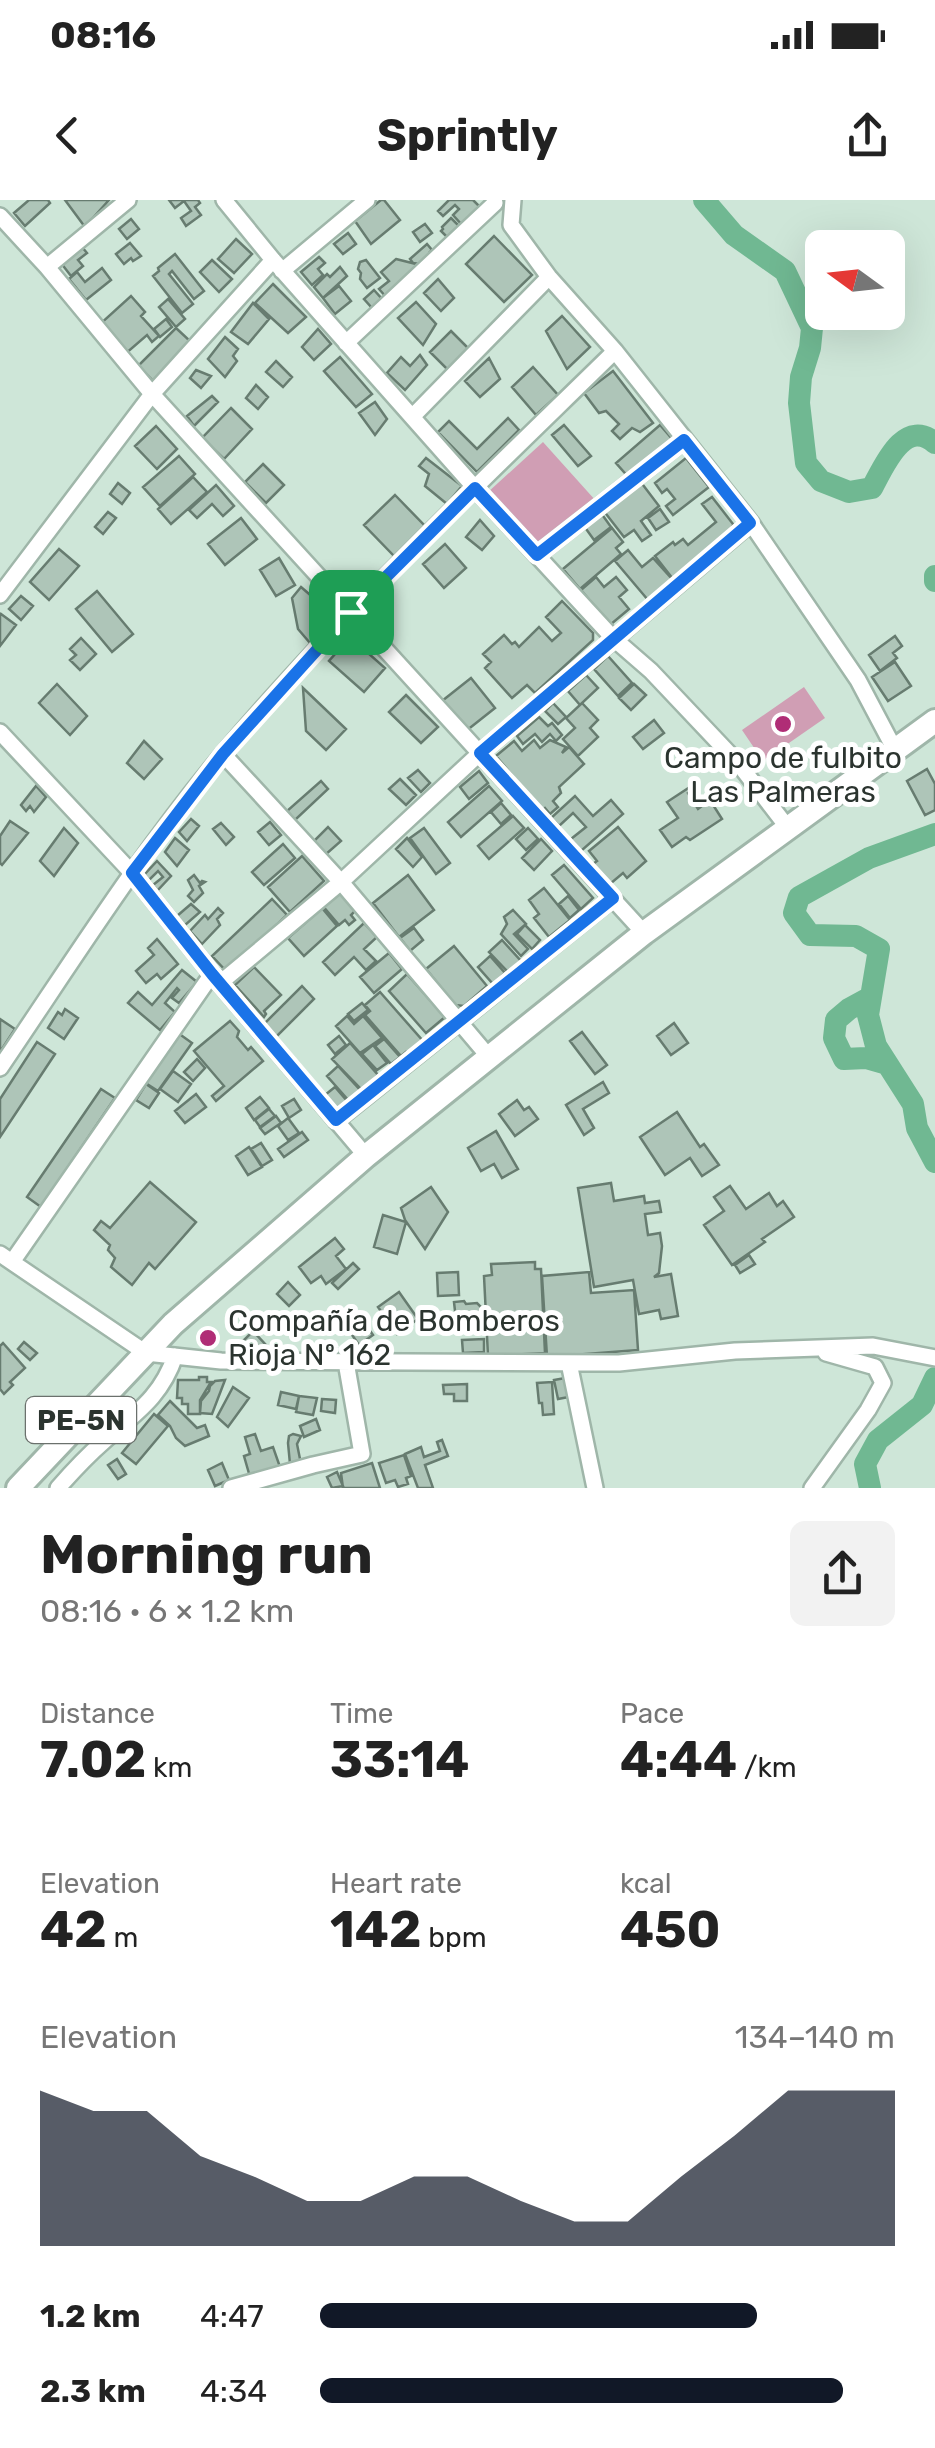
<!DOCTYPE html>
<html lang="en">
<head>
<meta charset="utf-8">
<style>
  body { margin:0; font-family:Rubik,sans-serif; background:#f2f2f2; color:#222; height:100vh; display:flex; flex-direction:column; font-size:38px; white-space:nowrap }
  * { box-sizing:border-box; margin:0 }
  p { font-size:32px; color:#767676 }
  .icon { flex:none; width:55px; height:55px; fill:none; stroke:currentColor; stroke-width:2; stroke-linecap:round; stroke-linejoin:round }
  .map { position:relative; height:1288px; overflow:hidden }
  .side { display:flex; flex-direction:column; background:#fff; flex:1 }
  .side>* { flex:none }
  .needle { width:65px; rotate:285deg }
  .buttons { position:absolute; left:805px; top:30px; display:grid; gap:20px }
  .buttons a { display:grid; place-items:center; width:100px; height:100px; border-radius:15px; background:#fff; box-shadow:0 10px 40px #0002; font-size:50px }
  .pin { position:absolute; display:grid; place-items:center; width:85px; height:85px; color:#fff; margin:-42px; border-radius:20px; box-shadow:0 5px 15px #0006 }
  .round { display:grid; place-items:center; flex:none; width:105px; height:105px; border-radius:15px; background:#f2f2f2 }
  .summary { display:flex; align-items:center; justify-content:space-between; height:170px; padding:0 40px }
  h1 { font-size:55px; font-weight:700; line-height:75px }
  .figures { display:grid; grid-template-columns:repeat(3,1fr); gap:15px; height:170px; padding:10px 40px }
  .figures div { display:grid; align-content:center }
  .figures b { font-size:50px; font-weight:700 }
  .figures small { font-size:28px; font-weight:400 }
  .figures p { font-size:28px }
  .chart { height:280px; padding:20px 40px }
  .chart p { display:flex; justify-content:space-between }
  .chart svg { width:100%; height:180px; margin-top:10px; fill:#111827; opacity:.7 }
  ul { padding:0 40px; list-style:none; font-size:32px }
  li { display:grid; grid-template-columns:160px 120px 1fr; align-items:center; height:75px }
  li i { height:25px; border-radius:12px; background:#111827 }
  .status { display:flex; justify-content:space-between; align-items:center; height:70px; padding:0 50px; background:#fff; direction:ltr }
  .status svg { height:28px; fill:currentColor }
  header { display:flex; justify-content:space-between; align-items:center; height:130px; padding:0 40px; background:#fff; font-size:45px; font-weight:700 }
  .map>svg:first-child { display:block }
  .green { fill:#d09eb4 }
  .lines { fill:none; stroke-linecap:round; stroke-linejoin:round }
  .river { stroke:#70b892; stroke-width:22 }
  .building { fill:#aec5b8; stroke:#677c70; stroke-width:2.5 }
  .minor-casing { stroke:#9fb6a9; stroke-width:20 }
  .highway-casing { stroke:#9fb6a9; stroke-width:28 }
  .minor { stroke:#fff; stroke-width:15 }
  .highway { stroke:#fff; stroke-width:22 }
  .route-casing { stroke:#fff; stroke-width:20 }
  .route { stroke:#1a73e8; stroke-width:12 }
  .poi-dot { fill:#b02d76; stroke:#fff; stroke-width:4 }
  .labels { text-anchor:middle; dominant-baseline:central; stroke-width:10; stroke-linejoin:round; paint-order:stroke }
  .shield { fill:#fff; stroke:#6b716d; stroke-width:2.5 }
  .shield-label { font-size:28px; font-weight:bold; fill:#2b342f }
  .poi-label { font-size:30px; fill:#2b342f; stroke:#fff }
</style>
</head>
<body>
<div class="status"><b>08:16</b><svg viewBox="0 0 49 12"><path d="M0 12V9h3v3zM5 12V6h3v6zM10 12V3h3v9zM15 12V0h3v12zM26 1h20v11H26zM47 4h2v5h-2z"/></svg></div>
<header><svg class="icon" aria-label="back" viewBox="0 0 24 24"><path d="M15 5l-7 7 7 7"/></svg>Sprintly<svg class="icon" aria-label="share" viewBox="0 0 24 24"><path d="M12 15V3M7 8l5-5 5 5M5 13v7h14v-7"/></svg></header>
<div class="map">
<svg width="935" height="1288" viewBox="0 0 935 1288">
  <rect width="100%" height="100%" fill="#cee6d8"/>
  <path class="green" d="M543,242L596,301L540,352L487,293Z
    M804,487L825,518L763,561L742,530Z"/>
  <g class="lines">
    <path class="river" d="M704,0L734,35L785,71L812,128L810,148L801,177L799,203L806,263L821,281L849,292L872,288C884,266 904,217 935,243
      M935,376V381
      M935,634L869,658L799,697L794,713L810,735L856,736L879,749L868,815L876,846L913,904L917,928L935,962
      M871,797L849,809L836,820L834,838L844,859L866,858L887,864
      M870,1288L865,1264L878,1240L922,1205L935,1178"/>
  </g>
  <path class="building" d="M29,0H48L50,3L25,26L14,13Z
    M65,0H109L85,27Z
    M169,0H198L200,3L195,7L201,15L186,26L181,18L191,11L184,1L175,8Z
    M381,0H384L400,20L371,44L355,21Z
    M473,0L482,9L463,26L453,15L459,9L455,5L443,16L438,11L449,0Z
    M451,18L459,26L447,37L441,31L443,29L442,27Z
    M131,19L139,29L127,39L119,29Z
    M425,24L432,33L420,42L413,32Z
    M348,33L356,44L343,54L334,44Z
    M494,36L532,75L504,102L466,64Z
    M236,39L252,54L234,73L218,59Z
    M130,43L141,56L133,61L131,58L124,64L116,54Z
    M427,44L432,50L430,52L432,54L420,64L413,63L410,59Z
    M82,47L87,53L78,60L83,66L71,76L61,63Z
    M175,54L204,91L194,99L172,71L169,74L193,104L182,113L153,76L159,71L158,68Z
    M319,57L325,63L318,69L323,75L312,85L301,72Z
    M396,59L420,65L387,98L379,89L389,81L381,72Z
    M212,60L232,79L219,92L200,72Z
    M366,60L380,78L367,88L360,79L361,73L358,69L360,62Z
    M340,67L347,76L323,98L314,87L327,74L330,77Z
    M102,68L111,80L86,100L69,79L77,72L85,82Z
    M438,79L454,98L441,111L424,93Z
    M273,84L306,117L288,133L255,103Z
    M339,86L351,101L335,114L323,98Z
    M374,90L382,99L372,108L364,99Z
    M131,96L145,112L141,116L159,136L152,142L147,135L124,155L99,125Z
    M168,99L185,119L176,127L159,107Z
    M416,102L436,124L423,145L398,118Z
    M253,103L269,119L248,144L231,132Z
    M562,116L590,147L567,169L546,131Z
    M166,119L172,127L160,137L154,129Z
    M176,128L190,141L153,181L138,166Z
    M318,129L331,144L314,160L302,147Z
    M451,131L471,151L450,172L430,152Z
    M225,137L238,149L233,156L237,161L225,177L208,159Z
    M420,155L427,165L405,190L387,173L401,157L410,166Z
    M340,157L372,194L356,207L324,171Z
    M489,158L500,179L480,197L465,181Z
    M276,161L292,177L283,187L266,172Z
    M533,167L558,195L536,215L512,187Z
    M196,170L211,176L201,188L190,178Z
    M613,171L653,223L640,232L632,228L620,239L612,231L619,224L606,211L599,213L584,193Z
    M256,185L268,197L258,209L246,198Z
    M212,196L218,202L194,226L187,216Z
    M375,202L387,219L375,235L359,213Z
    M231,208L252,229L224,259L202,238Z
    M508,218L519,230L477,272L438,232L449,221L477,249Z
    M564,225L591,256L578,266L552,235Z
    M660,225L673,240L631,280L616,263Z
    M156,226L177,249L157,269L135,246Z
    M179,256L195,274L160,306L143,287Z
    M426,258L462,286L447,304L425,286L429,274L419,266Z
    M686,258L709,287L673,315L666,306L675,299L667,289L662,293L655,283Z
    M263,264L284,285L266,303L245,282Z
    M193,277L207,292L171,324L158,309Z
    M640,281L659,306L641,321L651,335L642,341L634,330L624,337L603,310Z
    M118,283L130,293L122,304L110,294Z
    M216,285L234,306L223,316L212,304L197,318L189,310Z
    M395,295L426,327L395,357L364,325Z
    M712,297L733,324L732,331L673,379L655,356L673,342L675,345L683,339L688,345L716,322L702,304Z
    M660,309L669,322L656,330L648,318Z
    M108,312L116,318L103,334L95,327Z
    M601,313L611,327L594,340L584,326Z
    M241,318L257,339L225,365L208,344Z
    M480,320L494,336L482,350L466,337Z
    M612,328L623,342L616,348L621,354L580,389L563,369Z
    M445,344L466,368L444,388L423,364Z
    M59,349L79,366L49,400L30,382Z
    M628,350L642,367L653,358L672,379L648,400L615,361Z
    M279,358L295,385L276,396L260,370Z
    M596,377L604,387L616,377L627,390L619,397L629,409L610,425L581,390Z
    M301,387L338,419L323,437L310,443L298,429L292,398Z
    M97,391L133,434L112,452L76,409Z
    M21,396L33,406L21,420L9,409Z
    M562,401L593,433V440L535,493L527,485L512,498L485,468L491,462L483,454L504,435L512,444L515,442L519,447L539,427L552,441L561,433L546,417Z
    M1,414L16,425L0,446V416Z
    M895,436L902,446L893,453L897,458L880,471L869,455Z
    M350,437L385,468L364,492L329,461Z
    M81,438L96,454L80,470L70,460L76,455L70,449Z
    M608,456L632,483L618,496L594,469Z
    M895,462L911,486L888,501L872,477Z
    M586,475L598,488L580,505L568,491Z
    M471,478L495,508L466,531L442,501Z
    M57,484L87,516L70,535L39,503Z
    M634,484L646,495L631,510L619,498Z
    M303,488L346,529L326,550L306,531Z
    M406,495L438,527L421,543L389,512Z
    M553,503L566,517L558,524L545,511Z
    M582,503L598,520L590,528L598,537L578,556L563,539L575,528L566,518Z
    M539,517L548,526L552,523L562,535L556,541L550,534L542,542L535,534L523,544L517,536Z
    M654,520L664,533L643,549L633,537Z
    M534,540L540,548L550,540L566,547L562,553L569,547L584,564L559,587L561,593L553,601L558,607L550,614L545,608L542,611L496,556L514,541L522,551Z
    M144,541L162,559L144,579L127,563Z
    M927,569L935,584V610L925,615L907,581Z
    M418,570L430,583L421,592L408,578Z
    M479,571L488,583L469,599L460,587Z
    M400,579L416,595L406,605L389,589Z
    M321,581L328,589L295,620L287,611Z
    M693,585L695,588L688,593L698,609L710,600L722,619L690,640L686,637L672,647L660,630L678,618L667,602Z
    M36,586L46,597L34,612L30,606L26,611L21,605Z
    M489,586L502,601L461,637L448,622Z
    M575,596L593,616L611,600L623,614L581,651L571,639L586,627L573,613L559,626L551,618Z
    M501,603L511,615L501,624L491,612Z
    M513,616L524,628L489,659L478,646Z
    M191,619L199,626L187,641L179,632Z
    M10,621L28,633L2,665L0,663V636Z
    M270,622L281,635L269,645L258,632Z
    M221,623L234,637L226,645L213,629Z
    M328,627L341,641L325,655L313,642Z
    M618,627L646,661L627,678L623,673L610,684L593,664L597,661L589,651Z
    M64,628L78,643L54,676L40,661Z
    M424,628L450,663L436,674L410,638Z
    M528,628L538,639L526,650L516,639Z
    M175,638L189,650L177,666L165,652Z
    M407,638L422,657L413,667L396,649Z
    M541,639L552,651L534,670L522,658Z
    M283,644L295,658L264,685L252,672Z
    M302,656L324,681L290,712L268,687Z
    M157,661L171,676L157,691L153,685L163,677L158,671L148,681L144,675Z
    M564,665L593,698L581,709L552,675Z
    M194,675L200,683L202,681L205,682L199,686L203,693L194,702L188,696L193,690L188,680Z
    M408,675L434,710L399,737L373,703Z
    M544,688L570,720L549,737L534,718L539,714L529,700Z
    M339,690L356,710L351,715L355,720L349,725L345,720L339,725L322,705Z
    M568,696L579,710L570,718L559,704Z
    M272,699L287,715L227,772L212,756Z
    M191,704L200,712L184,726L177,716Z
    M218,708L223,713L217,719L220,725L202,744L190,731L205,715L208,719Z
    M322,708L337,726L304,756L288,738Z
    M513,710L526,724L514,734L528,749L521,756L501,734L507,724L504,717Z
    M364,723L377,737L364,749L376,761L366,770L354,757L335,775L323,762Z
    M525,725L540,740L532,749L517,734Z
    M414,728L423,740L410,751L400,738Z
    M157,739L178,764L161,779L157,774L146,783L136,771L154,755L148,748Z
    M502,740L521,761L508,772L489,752Z
    M454,746L487,786L464,806L455,805L426,769Z
    M389,753L402,769L374,793L360,777Z
    M490,756L505,773L493,784L478,767Z
    M254,767L281,795L264,811L266,814L264,817L235,785Z
    M182,770L197,782L179,803L172,798L179,790L177,788L165,803L175,812L160,830L128,803L138,792L152,805Z
    M407,774L445,817L426,833L389,791Z
    M302,786L314,799L275,838L263,825Z
    M380,792L423,841L408,854L406,852L401,856L365,815L370,811L365,805Z
    M362,803L368,810L354,821L348,814Z
    M65,809L78,818L64,839L48,828L58,812L62,815Z
    M347,816L354,824L363,816L382,838L360,853L336,826Z
    M0,819L15,829L0,852Z
    M230,821L239,831L237,837L248,850L251,847L263,861L216,901L212,896L224,886L194,851Z
    M674,823L688,843L671,855L657,836Z
    M582,832L607,865L595,874L570,841Z
    M178,833L192,843L158,891L144,882Z
    M339,836L346,845L335,854L328,845Z
    M384,839L400,857L391,864L375,846Z
    M37,842L55,854L0,937V899Z
    M350,843L378,875L362,890L332,859Z
    M373,845L387,863L377,870L362,854Z
    M197,859L205,868L193,881L184,872Z
    M338,866L361,891L350,902L327,876Z
    M173,871L191,884L178,902L160,889Z
    M603,882L609,893L583,909L594,928L584,935L566,905Z
    M146,884L159,893L149,908L136,900Z
    M335,887L347,901L337,910L325,895Z
    M101,889L115,898L41,1007L27,997Z
    M196,894L206,907L185,923L175,911Z
    M260,897L269,908L254,920L246,908Z
    M294,899L301,910L289,918L282,906Z
    M517,900L524,910L529,907L538,919L515,936L499,914Z
    M269,909L275,916L260,927L255,920Z
    M677,912L700,947L704,944L719,965L702,976L690,958L665,975L640,937Z
    M276,916L281,923L265,934L260,928Z
    M288,918L299,933L288,940L278,926Z
    M496,931L518,969L502,978L494,964L481,971L468,948Z
    M302,932L308,940L284,957L278,949Z
    M261,943L272,960L262,966L251,949Z
    M249,947L262,967L248,975L236,956Z
    M150,982L196,1022L155,1069L149,1063L132,1085L111,1067L115,1058L108,1050L110,1045L94,1030L101,1021L110,1028Z
    M611,983L614,1001L644,996L645,1003L659,1001L661,1012L645,1014L648,1035L660,1033L662,1046L659,1073L654,1077L671,1074L678,1116L661,1119L659,1110L639,1114L633,1080L594,1087L578,988Z
    M730,986L746,1009L769,993L777,1006L783,1001L794,1017L762,1039L765,1042L732,1065L704,1025L724,1011L714,997Z
    M431,987L448,1012L425,1049L405,1020L401,1008Z
    M383,1015L406,1022L397,1054L374,1047Z
    M335,1038L344,1049L336,1056L346,1069L326,1084L321,1076L311,1083L299,1067Z
    M749,1055L755,1064L740,1073L735,1065Z
    M535,1062V1069H541L545,1153L488,1156L484,1076L492,1075L491,1064Z
    M353,1063L359,1069L338,1089L332,1083Z
    M458,1072L459,1095L438,1096L437,1073Z
    M589,1072L591,1093L634,1090L638,1150L547,1157L542,1076Z
    M288,1082L300,1095L289,1106L277,1094Z
    M399,1092L418,1119L397,1134L378,1107Z
    M464,1101L466,1104L477,1103L484,1110V1124L479,1131L469,1125L468,1128L457,1129L454,1102Z
    M353,1107L373,1135L359,1145L339,1116Z
    M253,1131L266,1145L256,1155L242,1154L236,1148Z
    M484,1139V1152L463,1153L462,1140Z
    M24,1142L37,1153L30,1160L18,1149Z
    M3,1143L25,1168L10,1182L13,1185L4,1194L0,1189V1146Z
    M199,1177H207V1182H211L200,1200V1214H188V1204H182V1198H177L178,1180H199Z
    M571,1177L574,1196L558,1199L554,1180Z
    M225,1180L212,1214L200,1213L201,1201L209,1191L210,1186L215,1181Z
    M552,1182L554,1214L543,1215L542,1203H539L537,1183Z
    M467,1184V1201H454V1194H444L443,1185Z
    M233,1187L249,1198L228,1227L217,1217Z
    M281,1192L299,1196L296,1209L278,1205Z
    M299,1196L317,1198L313,1215L296,1212Z
    M322,1199L336,1200L335,1213L321,1211Z
    M170,1201L197,1228L205,1225L209,1236L185,1246L176,1238L170,1226L158,1215Z
    M154,1214L168,1226L136,1264L122,1253Z
    M316,1219L320,1230L304,1237L300,1226Z
    M255,1234L261,1251L273,1247L280,1267L250,1277L244,1256L250,1254L245,1237Z
    M293,1234L301,1236L297,1244L301,1264H290L288,1243L289,1236Z
    M442,1240L448,1256L425,1265L433,1288H418L405,1254L421,1247L424,1257L440,1251L437,1242Z
    M404,1255L411,1276L406,1278L408,1284L398,1287L395,1280L386,1283L379,1263Z
    M117,1259L126,1274L118,1279L108,1265Z
    M222,1263L229,1280L215,1286L208,1270Z
    M372,1263L380,1288H343L341,1273Z
    M337,1272L343,1286L332,1288L327,1277Z"/>
  <g class="lines">
    <g class="minor-casing">
      <path id="minor" d="M224,0L273,60L475,288L613,438L651,471L738,563L788,628
        M513,0L511,25L549,77L615,151L751,323L858,480L895,550
        M0,16L47,67L152,194L644,733
        M47,67L128,0
        M282,71L367,0
        M346,143L495,3
        M412,217L549,77
        M537,355L684,240
        M0,395L152,194L273,60
        M0,532L132,673L212,774L366,956
        M223,554L341,682L489,857
        M220,783L341,682L480,553L751,323
        M0,868C72,762 142,650 224,553C345,410 482,281 615,151
        M336,921L613,698
        M0,1054L146,1153L221,1161L619,1163L735,1151L873,1146L935,1158
        M12,1062L212,774
        M569,1163L595,1288
        M58,1288C72,1272 87,1256 103,1242C134,1214 161,1198 175,1156
        M231,1288L313,1265L362,1254L346,1162
        M812,1288L868,1210L883,1183L875,1167L826,1153"/>
    </g>
    <g class="highway-casing">
      <path id="highway" d="M18,1288L173,1124L366,956L644,733L935,521"/>
    </g>
    <use href="#minor" class="minor"/>
    <use href="#highway" class="highway"/>
  </g>
  <g class="lines">
    <g class="route-casing">
      <path id="route" d="M684,240L750,323L480,553L613,698L336,920L212,774L132,673L223,554L351,412L475,288L537,355Z"/>
    </g>
    <use href="#route" class="route"/>
  </g>
  <g class="poi-dot">
    <circle cx="783" cy="524" r="10"/>
    <circle cx="208" cy="1138" r="10"/>
  </g>
  <g class="labels">
    <rect class="shield" x="26" y="1197" width="110" height="46" rx="8"/>
    <g class="shield-label">
      <text x="81" y="1220">PE-5N</text>
    </g>
    <g class="poi-label">
      <text x="783" y="558">Campo de fulbito<tspan x="783" dy="34">Las Palmeras</tspan></text>
      <text x="228" y="1121" text-anchor="start">Compañía de Bomberos<tspan x="228" dy="34">Rioja Nº 162</tspan></text>
    </g>
  </g>
</svg>
<div class="buttons">
<a><svg class="needle" viewBox="-14 -14 28 28"><path d="M0-13l5 13h-10z" fill="#e53935"/><path d="M0 13l5-13h-10z" fill="#767676"/></svg></a>
</div>
<div class="pin" style="left:351px;top:412px;background:#1e9e55"><svg class="icon" aria-label="arrive" viewBox="0 0 24 24"><path d="M6 21V4h12l-3 4 3 4H6"/></svg></div>
</div>
<section class="side">
<div class="summary"><div><h1>Morning run</h1><p>08:16 · 6 × 1.2 km</p></div><a class="round"><svg class="icon" aria-label="share" viewBox="0 0 24 24"><path d="M12 15V3M7 8l5-5 5 5M5 13v7h14v-7"/></svg></a></div>
<div class="figures">
<div><p>Distance</p><b>7.02<small> km</small></b></div>
<div><p>Time</p><b>33:14</b></div>
<div><p>Pace</p><b>4:44<small> /km</small></b></div>
</div>
<div class="figures">
<div><p>Elevation</p><b>42<small> m</small></b></div>
<div><p>Heart rate</p><b>142<small> bpm</small></b></div>
<div><p>kcal</p><b>450</b></div>
</div>
<div class="chart"><p><span>Elevation</span>134–140 m</p>
<svg viewBox="0 0 160 44" preserveAspectRatio="none"><path d="M0 44V6L10 11L20 11L30 22L40 27L50 33L60 33L70 27L80 27L90 33L100 38L110 38L120 27L130 17L140 6L150 6L160 6V44z"/></svg>
</div>
<ul>
<li><b>1.2 km</b>4:47<i style="width:76%"></i></li>
<li><b>2.3 km</b>4:34<i style="width:91%"></i></li>
</ul>
</section>
</body>
</html>
